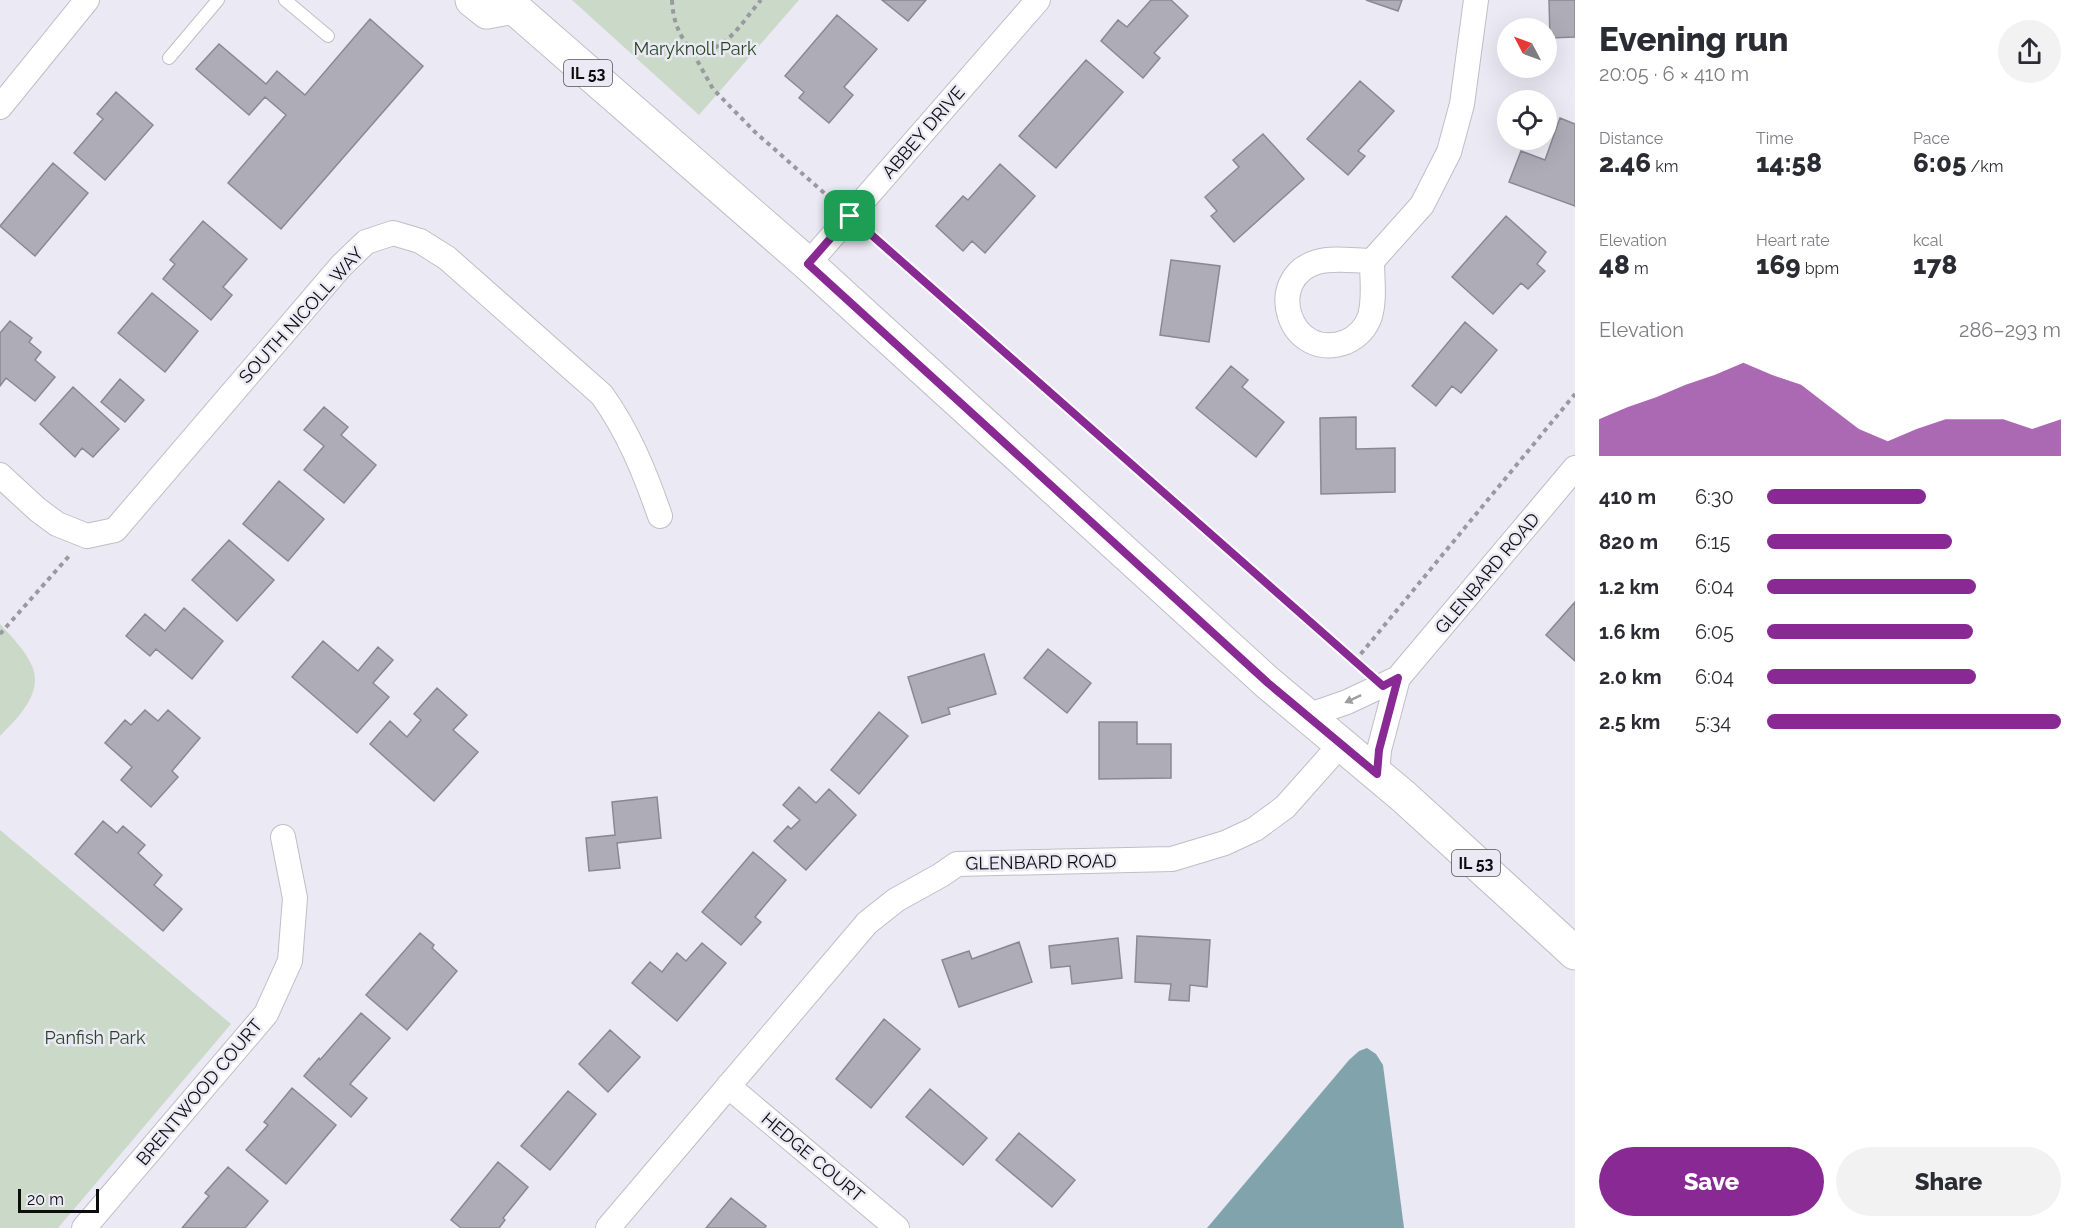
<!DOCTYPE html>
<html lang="en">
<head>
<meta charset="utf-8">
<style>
  body { margin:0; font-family:Raleway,sans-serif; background:#f2f2f3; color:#2b2b33; height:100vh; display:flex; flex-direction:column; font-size:22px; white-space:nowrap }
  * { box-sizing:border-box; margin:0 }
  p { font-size:20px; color:#7c7c81 }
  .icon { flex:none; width:33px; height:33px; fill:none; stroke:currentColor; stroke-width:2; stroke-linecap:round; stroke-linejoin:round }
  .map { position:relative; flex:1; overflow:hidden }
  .details { display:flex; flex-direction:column; background:#fff; width:510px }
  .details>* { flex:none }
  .needle { width:39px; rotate:311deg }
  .buttons { position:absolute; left:1497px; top:18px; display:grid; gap:12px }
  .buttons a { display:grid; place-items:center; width:60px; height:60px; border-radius:50%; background:#fff; box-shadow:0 6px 24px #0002; font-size:30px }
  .scale { position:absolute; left:18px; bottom:15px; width:81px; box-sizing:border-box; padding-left:6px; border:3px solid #0d0d10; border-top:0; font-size:16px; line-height:21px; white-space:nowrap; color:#0d0d10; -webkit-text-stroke:4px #ebeaf4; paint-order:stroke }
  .pin { position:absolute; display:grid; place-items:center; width:51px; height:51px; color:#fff; margin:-26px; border-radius:12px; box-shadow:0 3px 9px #0006 }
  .round { display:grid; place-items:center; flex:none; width:63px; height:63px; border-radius:32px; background:#f2f2f3 }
  .summary { display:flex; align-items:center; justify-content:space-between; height:102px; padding:0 24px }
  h1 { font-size:33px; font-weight:800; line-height:45px }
  .metrics { display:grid; grid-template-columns:repeat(3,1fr); gap:9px; height:102px; padding:6px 24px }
  .metrics div { display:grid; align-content:center }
  .metrics b { font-size:26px; font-weight:800 }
  .metrics small { font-size:16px; font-weight:400 }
  .metrics p { font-size:16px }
  .chart { height:168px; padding:12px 24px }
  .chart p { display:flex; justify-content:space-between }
  .chart svg { width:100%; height:108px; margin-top:6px; fill:#892a94; opacity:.7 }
  .primary-button { display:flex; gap:12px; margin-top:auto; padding:12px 24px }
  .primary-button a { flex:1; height:69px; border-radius:36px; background:#892a94; color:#fff; font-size:24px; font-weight:800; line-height:69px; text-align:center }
  .primary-button a+a { background:#f2f2f3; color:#2b2b33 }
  ul { padding:0 24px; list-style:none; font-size:20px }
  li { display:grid; grid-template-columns:96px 72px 1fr; align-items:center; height:45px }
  li i { height:15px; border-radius:8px; background:#892a94 }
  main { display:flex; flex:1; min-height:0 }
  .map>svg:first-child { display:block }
  .green { fill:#cad9c8 }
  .water { fill:#81a4ac }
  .building { fill:#aeadb7; stroke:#898991; stroke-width:1.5 }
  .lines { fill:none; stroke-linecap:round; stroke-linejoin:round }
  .service-casing { stroke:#bfbec7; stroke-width:14 }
  .minor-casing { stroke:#bfbec7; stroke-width:26 }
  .primary-casing { stroke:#bfbec7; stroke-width:35 }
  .path { stroke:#9999a0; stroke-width:4; stroke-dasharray:4.5 4.5; stroke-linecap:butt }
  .service { stroke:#fff; stroke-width:12 }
  .minor { stroke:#fff; stroke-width:24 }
  .primary { stroke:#fff; stroke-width:33 }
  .oneway { fill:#9e9e9f }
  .route-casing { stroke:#fff; stroke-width:12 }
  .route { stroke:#892a94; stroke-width:8 }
  .labels { text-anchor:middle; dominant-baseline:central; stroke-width:5; stroke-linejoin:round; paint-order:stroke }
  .shield { fill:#ebeaf4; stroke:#504f54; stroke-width:1.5 }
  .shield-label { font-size:16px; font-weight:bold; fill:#0d0d10 }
  .park-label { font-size:18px; fill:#274723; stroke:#ebeaf4 }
  .street-label { font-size:18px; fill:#0d0d10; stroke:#ebeaf4 }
</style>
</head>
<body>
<main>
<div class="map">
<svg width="1575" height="1228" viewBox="0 0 1575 1228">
  <rect width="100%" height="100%" fill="#ebeaf4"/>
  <path class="green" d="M572,0H799L699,115Z
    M0,624C11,636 26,651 32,666C44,693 17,719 0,736Z
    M0,830L231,1024L58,1228H0Z"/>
  <path class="water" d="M1367,1048L1376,1054L1383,1065L1404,1228H1207L1349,1060L1359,1051Z"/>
  <path class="building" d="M882,0H926L908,21Z
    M1151,0H1171L1188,16L1154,53L1160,58L1143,78L1101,41L1118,20L1127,27Z
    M1366,0H1402L1398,11Z
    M1549,0H1575V37L1550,38Z
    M837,15L877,49L844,87L853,95L829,123L799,98L804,92L785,76Z
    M370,19L423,66L281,229L228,183L286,115L265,97L249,115L196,69L219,44L266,84L277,71L305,95Z
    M1086,60L1123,92L1056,168L1019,136Z
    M1360,81L1394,111L1358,151L1365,156L1348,175L1307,139Z
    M116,92L153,125L105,180L74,153L103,119L97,114Z
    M1560,118L1575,124V206L1509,182L1521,151L1545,160Z
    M1263,134L1304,179L1234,242L1211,216L1217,211L1205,197L1239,167L1233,160Z
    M53,163L88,193L35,256L0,226Z
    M1000,164L1035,196L985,253L972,241L963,251L936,226L963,196L968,200Z
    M1506,216L1546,252L1537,264L1545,271L1528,289L1521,283L1493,314L1452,277Z
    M203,221L247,259L223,287L232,295L211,320L163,279L175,264L170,260Z
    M1171,260L1220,266L1209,342L1160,335Z
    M152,293L198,331L165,372L118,333Z
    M10,321L32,338L29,342L41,352L35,360L55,377L35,401L6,378L0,386V333Z
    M1465,322L1497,350L1461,393L1452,386L1436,406L1412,386Z
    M1231,366L1248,380L1242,387L1284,422L1256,457L1196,408Z
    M120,379L144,400L125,422L101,402Z
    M73,387L119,429L93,457L82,448L75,457L40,424Z
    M324,407L348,427L341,435L376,465L344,503L304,470L324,446L304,430Z
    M1356,417V449L1395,448V492L1321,494L1320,418Z
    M279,481L324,519L288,561L243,524Z
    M229,540L274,580L237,621L192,580Z
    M1575,602V661L1546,635Z
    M184,608L223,641L192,679L156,649L150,656L126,636L145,614L165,631Z
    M323,641L358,671L378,647L393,660L373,683L389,697L357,733L292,677Z
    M1048,649L1091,683L1067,713L1024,678Z
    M984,654L996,694L948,708L950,714L922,723L908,677Z
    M437,688L467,715L453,730L478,752L434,801L370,744L390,721L407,737L421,720L414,714Z
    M145,710L158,721L168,710L200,738L172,771L178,777L151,807L121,780L132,767L105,743L125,720L131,725Z
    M879,712L908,736L859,794L831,770Z
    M1099,722H1137V744H1171V778L1099,779Z
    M799,787L816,803L829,789L856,815L806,870L774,841L788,826L791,829L800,820L783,805Z
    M657,797L661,838L617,843L620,868L589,871L586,838L615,835L612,802Z
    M103,821L117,833L123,826L145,845L138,853L162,875L154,885L182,909L163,931L75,854Z
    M753,852L786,880L755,917L761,922L741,945L702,912Z
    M420,933L434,945L432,948L457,971L407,1030L366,995Z
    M1137,936L1210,940L1207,987L1190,985L1189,1001L1169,1000L1171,984L1135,982Z
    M1118,938L1122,978L1072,984L1070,966L1051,968L1049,946Z
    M1019,942L1032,982L959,1007L942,960L969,951L972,959Z
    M702,943L726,963L677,1021L632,983L650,962L662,972L677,953L686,961Z
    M361,1013L390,1038L350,1084L367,1098L351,1117L304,1076L319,1058L320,1060Z
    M884,1019L920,1049L871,1108L836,1079Z
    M610,1030L640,1057L608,1092L579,1064Z
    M292,1088L336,1125L286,1184L246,1150L268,1125L264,1122Z
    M930,1089L987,1138L963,1165L906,1117Z
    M568,1091L596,1114L550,1170L521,1146Z
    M1019,1133L1075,1180L1052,1207L996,1160Z
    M498,1162L528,1187L503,1218L505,1220L499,1228H461L451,1220Z
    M228,1167L268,1201L245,1228H182L209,1196L205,1193Z
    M731,1198L766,1226L765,1228H706Z"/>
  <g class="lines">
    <g class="service-casing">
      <path id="service" d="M285,0L328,36
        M169,58L218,0"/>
    </g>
    <g class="minor-casing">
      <path id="minor" d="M0,107L87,0
        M1372,261C1355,261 1334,257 1317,262C1263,278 1289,363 1346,342C1357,337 1366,328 1370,316C1375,299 1372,279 1372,261L1422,205L1449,152L1462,104L1476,0
        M808,264L1038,0
        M0,475L38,510L57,524L87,536L115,530L341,266L366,242L393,233L420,241L447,258L602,395C629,433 645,473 660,516
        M1307,716L1347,702L1398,678L1575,468
        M1377,774L1379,750L1398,678
        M728,1086L897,1228
        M84,1228L266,1014L290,961L295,898L283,837
        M608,1228L867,923L896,900L941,875L957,864L1172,859L1225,843L1255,829L1285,807L1341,744"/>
    </g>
    <g class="primary-casing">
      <path id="primary" d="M472,0L487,12L513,7
        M512,0L513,7L808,264L1268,683L1403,796L1575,953"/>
    </g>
    <path class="path" d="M672,0C673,22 679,35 693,53C727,52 741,23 761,0
      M693,53L713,89L755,132L831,199
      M869,232L1362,668
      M0,634L69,556
      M1355,661L1575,394"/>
    <use href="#service" class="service"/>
    <use href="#minor" class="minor"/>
    <use href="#primary" class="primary"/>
  </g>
  <defs><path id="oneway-solid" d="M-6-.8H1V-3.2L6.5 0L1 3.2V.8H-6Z" transform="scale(1.5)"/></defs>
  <use class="oneway" href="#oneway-solid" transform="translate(1353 699) rotate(155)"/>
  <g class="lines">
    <g class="route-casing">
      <path id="route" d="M850,216L1383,686L1398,678L1379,750L1377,774L1268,683L808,264Z"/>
    </g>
    <use href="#route" class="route"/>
  </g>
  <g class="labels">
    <g class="shield">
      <rect x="564" y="60" width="48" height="26" rx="4.5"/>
      <rect x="1452" y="850" width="48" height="26" rx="4.5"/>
    </g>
    <g class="shield-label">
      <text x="588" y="73">IL 53</text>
      <text x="1476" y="863">IL 53</text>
    </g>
    <g class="park-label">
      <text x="695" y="48">Maryknoll Park</text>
      <text x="95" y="1037">Panfish Park</text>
    </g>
    <g class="street-label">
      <text transform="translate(923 132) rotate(-49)">ABBEY DRIVE</text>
      <text transform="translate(301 315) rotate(-48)">SOUTH NICOLL WAY</text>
      <text transform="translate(1487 573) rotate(-50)">GLENBARD ROAD</text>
      <text transform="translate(1041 862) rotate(-1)">GLENBARD ROAD</text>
      <text transform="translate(199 1092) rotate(-50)">BRENTWOOD COURT</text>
      <text transform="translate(813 1157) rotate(40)">HEDGE COURT</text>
    </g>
  </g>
</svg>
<div class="buttons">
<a><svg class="needle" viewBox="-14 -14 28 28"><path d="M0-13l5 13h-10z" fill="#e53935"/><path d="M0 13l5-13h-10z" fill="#7c7c81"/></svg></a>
<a><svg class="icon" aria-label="locate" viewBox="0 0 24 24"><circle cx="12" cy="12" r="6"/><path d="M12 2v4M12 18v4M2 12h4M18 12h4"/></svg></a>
</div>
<div class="scale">20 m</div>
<div class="pin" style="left:850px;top:216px;background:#1e9e55"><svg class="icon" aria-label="arrive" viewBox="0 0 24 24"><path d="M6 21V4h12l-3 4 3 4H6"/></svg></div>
</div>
<section class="details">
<div class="summary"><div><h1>Evening run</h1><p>20:05 · 6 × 410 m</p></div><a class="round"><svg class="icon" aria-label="share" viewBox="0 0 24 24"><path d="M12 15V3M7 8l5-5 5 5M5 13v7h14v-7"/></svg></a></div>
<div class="metrics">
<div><p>Distance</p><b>2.46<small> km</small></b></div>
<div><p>Time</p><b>14:58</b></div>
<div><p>Pace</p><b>6:05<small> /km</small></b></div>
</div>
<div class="metrics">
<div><p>Elevation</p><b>48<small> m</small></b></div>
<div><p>Heart rate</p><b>169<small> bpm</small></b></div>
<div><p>kcal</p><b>178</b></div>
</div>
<div class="chart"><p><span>Elevation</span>286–293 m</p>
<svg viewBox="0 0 160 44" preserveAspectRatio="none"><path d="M0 44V29L10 24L20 20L30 15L40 11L50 6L60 11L70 15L80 24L90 33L100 38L110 33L120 29L130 29L140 29L150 33L160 29V44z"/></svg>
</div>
<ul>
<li><b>410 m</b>6:30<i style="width:54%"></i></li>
<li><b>820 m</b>6:15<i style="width:63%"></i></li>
<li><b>1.2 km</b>6:04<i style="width:71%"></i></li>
<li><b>1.6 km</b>6:05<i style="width:70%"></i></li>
<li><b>2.0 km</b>6:04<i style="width:71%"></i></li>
<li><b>2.5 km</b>5:34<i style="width:100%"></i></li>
</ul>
<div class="primary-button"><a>Save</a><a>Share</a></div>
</section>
</main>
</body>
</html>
